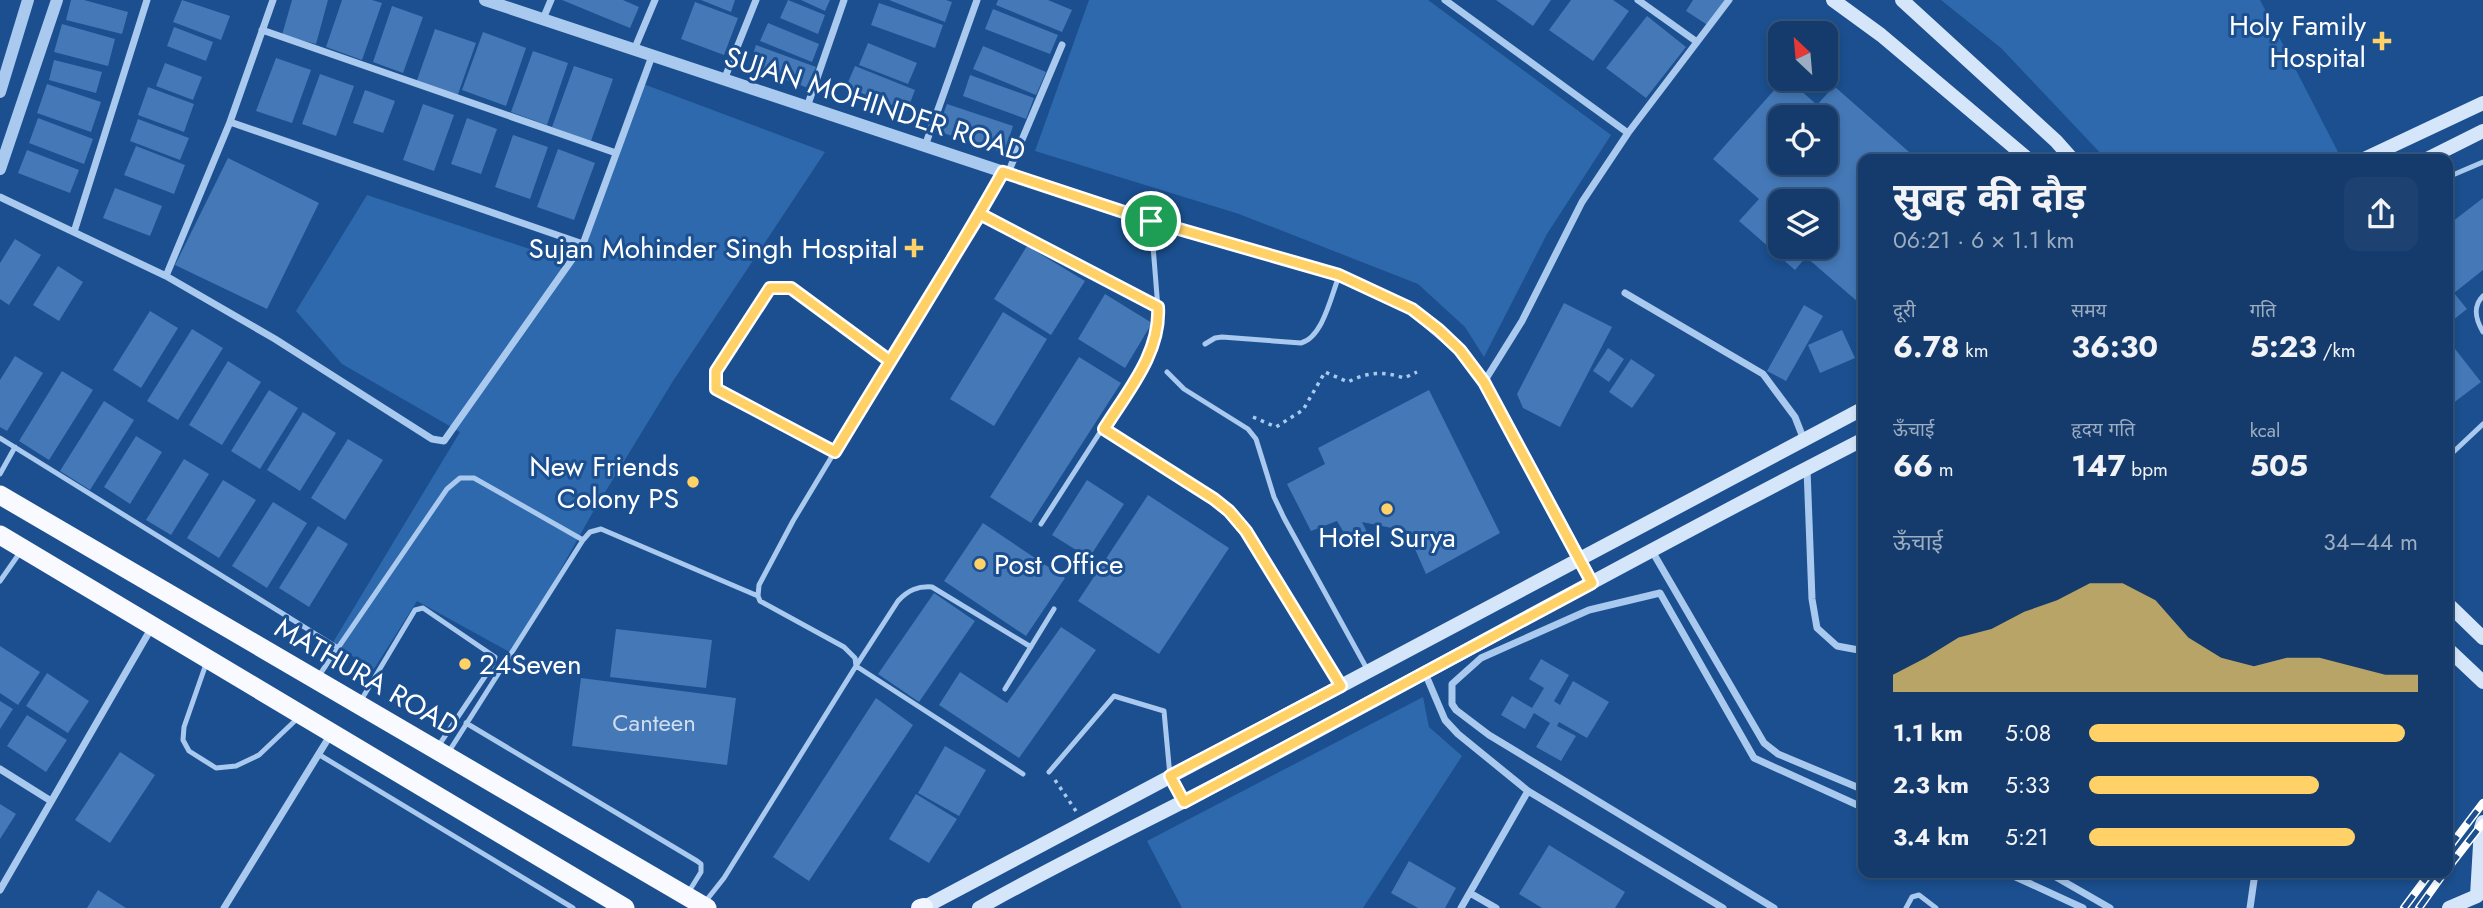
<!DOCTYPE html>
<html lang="hi">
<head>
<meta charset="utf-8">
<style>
  body { margin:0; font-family:Jost,"Noto Sans Devanagari",sans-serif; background:#1d4271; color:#f1f3f6; height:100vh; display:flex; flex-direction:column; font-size:26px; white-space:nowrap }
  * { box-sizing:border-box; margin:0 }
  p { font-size:23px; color:#9dadc1 }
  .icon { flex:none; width:38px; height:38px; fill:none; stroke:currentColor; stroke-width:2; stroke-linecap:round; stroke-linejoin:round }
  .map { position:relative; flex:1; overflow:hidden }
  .details { position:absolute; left:1858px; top:154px; width:595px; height:724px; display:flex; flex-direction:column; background:#143b6b; border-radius:14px; box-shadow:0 4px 10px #0003,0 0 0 2px #33557e }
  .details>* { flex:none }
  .needle { width:46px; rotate:334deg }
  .buttons { position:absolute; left:1768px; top:21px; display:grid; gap:14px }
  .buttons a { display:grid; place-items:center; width:70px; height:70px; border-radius:14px; background:#143b6b; box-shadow:0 4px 10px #0003,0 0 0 2px #33557e; font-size:35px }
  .pin { position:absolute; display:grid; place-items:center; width:60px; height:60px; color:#fff; margin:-30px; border:4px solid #fff; border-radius:50%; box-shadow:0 2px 7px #0007 }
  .round { display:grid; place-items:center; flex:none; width:74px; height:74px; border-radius:14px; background:#1d4271 }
  .summary { display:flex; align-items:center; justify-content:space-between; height:119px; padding:0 35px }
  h1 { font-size:38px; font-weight:700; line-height:52px }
  .stats { display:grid; grid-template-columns:repeat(3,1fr); gap:10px; height:119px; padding:7px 35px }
  .stats div { display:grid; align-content:center }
  .stats b { font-size:30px; font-weight:700 }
  .stats small { font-size:19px; font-weight:400 }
  .stats p { font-size:19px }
  .chart { height:196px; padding:14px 35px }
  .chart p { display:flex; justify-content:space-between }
  .chart svg { width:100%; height:126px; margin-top:7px; fill:#ffd166; opacity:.7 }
  ul { padding:0 35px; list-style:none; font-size:23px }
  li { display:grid; grid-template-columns:112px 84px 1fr; align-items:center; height:52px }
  li i { height:18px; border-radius:9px; background:#ffd166 }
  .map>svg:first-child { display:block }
  .green { fill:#2e69ad }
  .building { fill:#4478b7; fill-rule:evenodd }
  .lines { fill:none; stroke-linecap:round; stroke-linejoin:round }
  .path { stroke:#a9c9ee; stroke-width:3.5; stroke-dasharray:3.5 5; stroke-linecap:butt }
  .service { stroke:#a9c9ee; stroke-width:5 }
  .minor { stroke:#a9c9ee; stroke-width:7 }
  .tertiary { stroke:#a9c9ee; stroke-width:12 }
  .secondary { stroke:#d6e6fa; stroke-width:14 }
  .primary { stroke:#f0f6ff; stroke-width:18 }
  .trunk { stroke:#f8faff; stroke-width:19 }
  .rail-casing { stroke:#fff; stroke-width:8 }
  .rail { stroke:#1b4f8f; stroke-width:5; stroke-dasharray:16; stroke-linecap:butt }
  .route-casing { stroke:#fff; stroke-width:14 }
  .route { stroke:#ffd166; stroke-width:9 }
  .poi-dot { fill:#ffd166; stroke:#1b4f8f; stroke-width:2.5 }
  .labels { text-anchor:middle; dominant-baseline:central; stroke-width:6; stroke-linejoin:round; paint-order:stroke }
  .number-label { font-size:24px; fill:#d0dded }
  .poi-label { font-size:28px; fill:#fff; stroke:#1b4f8f; text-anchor:end }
  .street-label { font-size:28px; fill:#fff; stroke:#1b4f8f }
</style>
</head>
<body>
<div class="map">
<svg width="2483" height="908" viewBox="0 0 2483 908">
  <rect width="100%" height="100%" fill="#1b4f8f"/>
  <path class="green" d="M1089,0H1428L1611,135L1547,234L1484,357L1465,327L1418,284L1239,214L1035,151Z
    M1941,0H2260L2338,152L2318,159H2106L2001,48Z
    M638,82L825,152L673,381L593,512L513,654L417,601L374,669L332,644L460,432L342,364L296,311L367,195L548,255L562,269L583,237Z
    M1423,697L1429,727L1462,756L1363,908H1182L1147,841Z"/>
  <path class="building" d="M71,0H84L128,12L122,34L66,20Z
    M182,0L230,16L221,40L173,22Z
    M292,0H328L316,44L282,35Z
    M342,0H372L382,3L362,60L326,47Z
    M562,0H623L639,7L630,28Z
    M701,0H735L731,12Z
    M788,0L825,15L818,34L780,18Z
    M801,0H830L825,11Z
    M889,0H946L952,2L945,22Z
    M998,0H1048L1072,10L1062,32L996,5Z
    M1496,0H1551L1533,26Z
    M1571,0H1613L1629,11L1593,61L1549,30Z
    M1693,0H1727L1709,26L1686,11Z
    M695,2L738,18L724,55L681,39Z
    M879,3L943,25L935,48L871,25Z
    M392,6L423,17L403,73L373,62Z
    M993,9L1058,35L1050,54L985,29Z
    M1647,16L1686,47L1646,98L1606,68Z
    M768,23L819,44L812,62L760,41Z
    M62,24L115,39L108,66L54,52Z
    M174,27L213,42L206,61L167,46Z
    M435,29L476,43L457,97L416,83Z
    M483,32L526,48L506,106L462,90Z
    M868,43L917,63L908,84L859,65Z
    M756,45L816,67L808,88L749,66Z
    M983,46L1046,72L1036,95L973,69Z
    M533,51L568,63L547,125L511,112Z
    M276,58L311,70L292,123L256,111Z
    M54,60L102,72L96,93L49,80Z
    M165,63L202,77L193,100L156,86Z
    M574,66L613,79L591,141L552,127Z
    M855,66L915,90L907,111L846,87Z
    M320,74L354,86L336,136L302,124Z
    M970,75L1034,98L1026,119L963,96Z
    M1784,79H1788L1817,105L1834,86L1917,159H1864V296L1858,302L1806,257L1795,270L1739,221L1759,199L1713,159ZM1780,117H1825V163H1780ZM1780,201H1825V247H1780Z
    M47,84L101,102L91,132L37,113Z
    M148,87L194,104L184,132L138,115Z
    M365,90L395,101L383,133L353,123Z
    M423,104L454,115L434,171L403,160Z
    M947,104L1013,126L1004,153L937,131Z
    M38,118L93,139L84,164L29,143Z
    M467,118L497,129L481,174L451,164Z
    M138,119L189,138L180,160L130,141Z
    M513,135L548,147L530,199L495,187Z
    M136,146L185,165L174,194L124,175Z
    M558,149L595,163L574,220L537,207Z
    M27,150L79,170L70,193L18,173Z
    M228,158L319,203L267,309L175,265Z
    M115,188L162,206L150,236L103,218Z
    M2483,198V270L2454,293L2467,309L2448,324V225Z
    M15,239L41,255L9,305L0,299V263Z
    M1027,246L1085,281L1051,335L994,299Z
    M58,266L83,282L59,321L33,305Z
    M1105,294L1152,323L1125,368L1078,339Z
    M1564,303L1612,327L1560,427L1523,408L1517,394Z
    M1804,305L1823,316L1786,381L1767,371Z
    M150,311L178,328L141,388L113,370Z
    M1003,312L1047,339L994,426L950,399Z
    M192,329L223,348L178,420L147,401Z
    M1842,330L1855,358L1820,373L1808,345Z
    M2448,340L2481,382L2448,407Z
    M1608,348L1624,359L1609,382L1593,371Z
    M15,356L43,373L7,431L0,427V380Z
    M1079,357L1121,383L1031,523L990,497Z
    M1631,359L1655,375L1632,408L1609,392Z
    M228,361L261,382L222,445L189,425Z
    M62,371L93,390L49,460L19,441Z
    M269,390L298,408L260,469L231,451Z
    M1429,390L1500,533L1426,574L1407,531L1362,522L1367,532L1349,541L1337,521L1311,531L1287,484L1325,464L1318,448Z
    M104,401L134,420L90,490L60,471Z
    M303,412L336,433L300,491L267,470Z
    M136,436L162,452L130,504L104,487Z
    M348,439L383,460L345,520L311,498Z
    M184,459L209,474L171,535L146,520Z
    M223,480L256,500L219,558L187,538Z
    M1087,480L1124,504L1089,558L1052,535Z
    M1148,495L1229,548L1159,654L1078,601Z
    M273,502L307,523L267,588L232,566Z
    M983,523L1065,578L1026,636L944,581Z
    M318,526L348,544L309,607L279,588Z
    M934,593L975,621L919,702L878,674Z
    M1061,627L1096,650L1019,758L939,705L960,672L1007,703Z
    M616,629L712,640L706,688L610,677Z
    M0,646L40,672L18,705L0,693Z
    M1541,659L1569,675L1554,701L1560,705L1573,681L1609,702L1587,738L1559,722L1557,726L1576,736L1561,761L1536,747L1550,723L1534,713L1525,729L1501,715L1512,696L1532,708L1544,688L1529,679Z
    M47,673L89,701L68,733L26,706Z
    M581,678L736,698L727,765L572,746Z
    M876,698L913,725L809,881L773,857Z
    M0,701L13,709L0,729Z
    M27,715L67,740L46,772L7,746Z
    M945,746L986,770L959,816L918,793Z
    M120,752L155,775L110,843L75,820Z
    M916,794L957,819L929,863L889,839Z
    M0,804L16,814L0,839Z
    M1549,845L1625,892L1615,908H1542L1519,894Z
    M1409,861L1456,888L1445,908H1418L1391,893Z
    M98,890L126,908H87Z"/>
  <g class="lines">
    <path class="path" d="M1253,417L1276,427L1303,410L1325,372L1348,382C1367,372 1384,371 1404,378L1417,372
      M1055,780L1076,811"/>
    <path class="service" d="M2448,177L2483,162
      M980,214L1158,307
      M2483,296C2472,307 2476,320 2483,332
      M1205,344L1215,338L1222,337L1301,343C1323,337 1331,296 1339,276
      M1167,372L1184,389L1248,429L1256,439L1274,497L1284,518L1367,669
      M1104,429L1214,499L1229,511L1246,531L1341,685
      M0,438L338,648
      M835,452L716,389V371L770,288H791L890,361
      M2448,457L2483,424
      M0,474L15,447
      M1041,524L1151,353L1159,321L1151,221
      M0,581L21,551
      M206,664L184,727L183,740L189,751L216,768L236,766L259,755L299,717
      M318,677L447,489L460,478H474L583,540
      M1005,689L1054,609
      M360,702L415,610L423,608L495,657L492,666L439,745
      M466,723L697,861L701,864V872L688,893
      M448,753L583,540L590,532L601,529L758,596
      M318,754L573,908
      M1049,772L1114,696L1164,711L1170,776L1182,800
      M1023,774L856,666L898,601C908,590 918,586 932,587L1031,647
      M705,902L724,878L856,666L855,658L844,647L760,601L758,596L759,585L793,521L1003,172
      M1906,908L1912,897L1919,895L1936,908"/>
    <path class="minor" d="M1445,0L1628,133
      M1638,0L1697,42
      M543,19L551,0
      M262,30L616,153
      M634,50L655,0
      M724,80L756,0
      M807,107L844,0
      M230,122L583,244
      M925,146L977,0
      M1008,173L1062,45
      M0,197L166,276L275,339L432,439L444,441L583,244L652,56
      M74,232L147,0
      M166,276L230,122L273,0
      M1625,293L1763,374L1795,417L1804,440
      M1484,382L1522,321L1582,202L1628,133L1729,0
      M1807,469L1812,599L1817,628L1837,646L1864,651
      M1652,551L1764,743L1778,754L1864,790
      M1425,673L1445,720L1458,734L1528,791L1723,908
      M0,769L51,801
      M2007,873L2083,908
      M2049,873L2110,908
      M0,890L152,627
      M1470,893L1496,908
      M224,908L331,734
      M1461,908L1528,791
      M1774,908L1489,735L1456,710L1452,704V684L1481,658L1589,610L1660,593L1754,758L1864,808
      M2250,908L2255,873"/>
    <path class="tertiary" d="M485,0L1151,221L1339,275L1412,309L1460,350L1484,382L1593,583
      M0,92L28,0
      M0,169L57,0"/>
    <path class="secondary" d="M1833,0L1881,35L2028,159
      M1902,0L2056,141L2072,159
      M2364,159L2483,103
      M2427,159L2483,131
      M2448,604L2483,638
      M2448,649L2483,682
      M2477,896L2481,828L2483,822
      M923,908L1864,408
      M979,908C1073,855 1170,810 1265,759C1465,652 1662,542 1864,439
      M2449,908L2477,896"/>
    <path class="primary" d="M920,908L924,907"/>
    <path class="trunk" d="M0,495L707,908
      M0,535L625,908"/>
    <g class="rail-casing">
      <path id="rail" d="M2448,849L2483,803
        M2448,868L2483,823
        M2404,908L2430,873
        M2419,908L2444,873"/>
    </g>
    <use href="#rail" class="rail"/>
  </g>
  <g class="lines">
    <g class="route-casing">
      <path id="route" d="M1151,221L1003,172C950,267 891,359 835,452L716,389V371L770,288H791L890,361L980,214L1158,307C1161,353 1127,392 1104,429L1214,499L1229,511L1246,531L1341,686L1170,776L1184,802L1592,583L1484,382L1460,350L1439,330L1412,309L1339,275L1151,221"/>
    </g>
    <use href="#route" class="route"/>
  </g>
  <g class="poi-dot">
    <path d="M2378.5 30.5h7v7h7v7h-7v7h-7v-7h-7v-7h7z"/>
    <path d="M910.5 237.5h7v7h7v7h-7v7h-7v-7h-7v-7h7z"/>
    <circle cx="693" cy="482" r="7"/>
    <circle cx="1387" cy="509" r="7"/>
    <circle cx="980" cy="564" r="7"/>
    <circle cx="465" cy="664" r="7"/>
  </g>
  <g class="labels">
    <g class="number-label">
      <text x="654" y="722">Canteen</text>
    </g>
    <g class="poi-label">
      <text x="2366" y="25">Holy Family<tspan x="2366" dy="32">Hospital</tspan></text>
      <text x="898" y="248">Sujan Mohinder Singh Hospital</text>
      <text x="679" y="466">New Friends<tspan x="679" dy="32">Colony PS</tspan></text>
      <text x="1387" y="537" text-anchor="middle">Hotel Surya</text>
      <text x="994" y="564" text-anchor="start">Post Office</text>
      <text x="479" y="664" text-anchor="start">24Seven</text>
    </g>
    <g class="street-label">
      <text transform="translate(875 104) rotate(18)">SUJAN MOHINDER ROAD</text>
      <text transform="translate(367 677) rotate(30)">MATHURA ROAD</text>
    </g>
  </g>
</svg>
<div class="buttons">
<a><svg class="needle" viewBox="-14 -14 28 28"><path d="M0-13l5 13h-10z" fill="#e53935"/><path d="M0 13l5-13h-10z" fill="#9dadc1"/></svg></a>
<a><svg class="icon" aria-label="locate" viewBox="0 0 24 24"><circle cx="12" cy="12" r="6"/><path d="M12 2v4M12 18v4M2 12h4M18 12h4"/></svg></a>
<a><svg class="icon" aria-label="layers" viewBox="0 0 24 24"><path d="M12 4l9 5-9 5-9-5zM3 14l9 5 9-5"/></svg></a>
</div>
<div class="pin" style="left:1151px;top:221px;background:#1e9e55"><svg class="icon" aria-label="arrive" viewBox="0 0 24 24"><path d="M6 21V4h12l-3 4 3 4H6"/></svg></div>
<section class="details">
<div class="summary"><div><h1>सुबह की दौड़</h1><p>06:21 · 6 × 1.1 km</p></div><a class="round"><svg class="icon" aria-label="share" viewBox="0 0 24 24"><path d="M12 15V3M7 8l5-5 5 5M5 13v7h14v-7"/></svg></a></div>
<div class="stats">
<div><p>दूरी</p><b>6.78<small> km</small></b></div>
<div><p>समय</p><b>36:30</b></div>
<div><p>गति</p><b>5:23<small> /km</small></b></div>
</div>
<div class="stats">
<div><p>ऊँचाई</p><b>66<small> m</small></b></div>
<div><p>हृदय गति</p><b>147<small> bpm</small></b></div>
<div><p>kcal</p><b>505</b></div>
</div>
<div class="chart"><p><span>ऊँचाई</span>34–44 m</p>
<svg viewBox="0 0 160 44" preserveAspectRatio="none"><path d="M0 44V38L10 32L20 25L30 22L40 16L50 12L60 6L70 6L80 12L90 25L100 32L110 35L120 32L130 32L140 35L150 38L160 38V44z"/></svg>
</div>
<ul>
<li><b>1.1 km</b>5:08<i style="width:96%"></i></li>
<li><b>2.3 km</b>5:33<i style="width:70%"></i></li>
<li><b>3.4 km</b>5:21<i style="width:81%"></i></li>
</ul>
</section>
</div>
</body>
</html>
